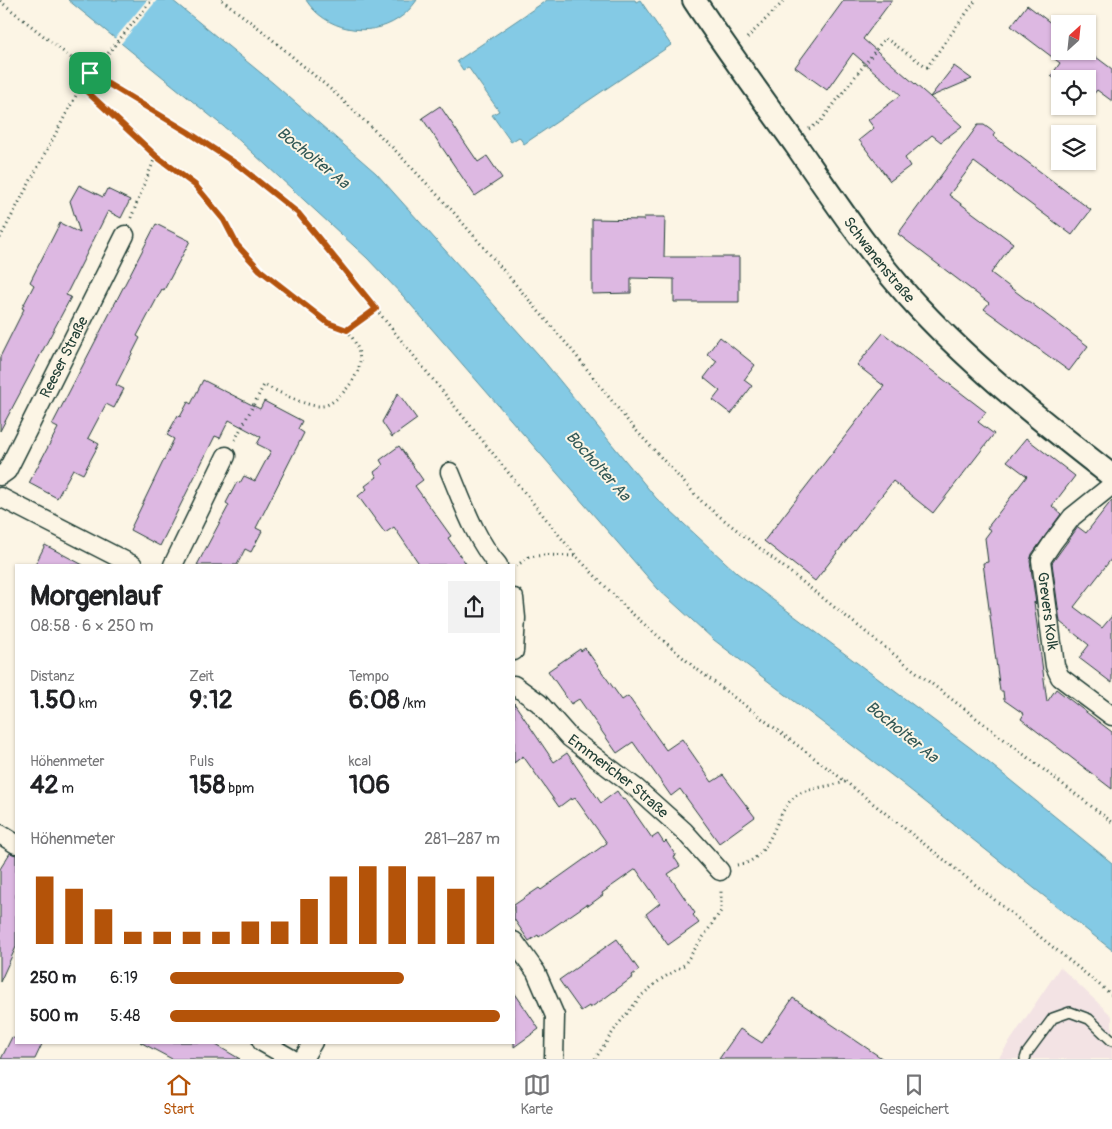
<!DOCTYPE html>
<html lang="de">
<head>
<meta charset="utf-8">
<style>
  body { margin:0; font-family:Pangolin,sans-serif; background:#f2f2f2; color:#202124; height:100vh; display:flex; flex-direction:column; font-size:19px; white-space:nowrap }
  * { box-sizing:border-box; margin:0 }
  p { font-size:16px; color:#757577 }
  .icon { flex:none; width:28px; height:28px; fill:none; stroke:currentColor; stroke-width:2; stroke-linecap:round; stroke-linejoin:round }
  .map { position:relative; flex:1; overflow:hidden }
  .drawer { position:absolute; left:15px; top:564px; width:500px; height:480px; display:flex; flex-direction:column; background:#fff; border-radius:0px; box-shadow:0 1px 4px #0004 }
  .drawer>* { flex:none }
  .needle { width:32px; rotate:27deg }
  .tools { position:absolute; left:1051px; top:15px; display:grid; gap:10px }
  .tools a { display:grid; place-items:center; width:45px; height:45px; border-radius:0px; background:#fff; box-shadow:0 1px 4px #0004; font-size:25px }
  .pin { position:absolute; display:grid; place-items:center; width:42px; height:42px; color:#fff; margin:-21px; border-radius:10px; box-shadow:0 2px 8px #0006 }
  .round { display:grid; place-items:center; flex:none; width:52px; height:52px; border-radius:0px; background:#f2f2f2 }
  .headline { display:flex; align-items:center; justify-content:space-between; height:85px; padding:0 15px }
  h1 { font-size:28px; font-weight:700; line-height:38px }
  .figures { display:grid; grid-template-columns:repeat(3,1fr); gap:8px; height:85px; padding:5px 15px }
  .figures div { display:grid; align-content:center }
  .figures b { font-size:25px; font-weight:700 }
  .figures small { font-size:14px; font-weight:400 }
  .figures p { font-size:14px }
  .chart { height:140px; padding:10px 15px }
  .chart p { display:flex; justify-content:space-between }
  .chart svg { width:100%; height:90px; margin-top:5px; stroke:#b45309; stroke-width:6 }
  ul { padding:0 15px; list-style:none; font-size:16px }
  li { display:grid; grid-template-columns:80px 60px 1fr; align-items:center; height:38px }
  li i { height:12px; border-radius:6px; background:#b45309 }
  .menu { display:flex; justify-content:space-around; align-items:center; height:70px; border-top:1px solid #e0e0e0; background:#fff; font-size:14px; color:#757577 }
  .menu a { display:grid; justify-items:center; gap:2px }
  .menu .on { color:#b45309 }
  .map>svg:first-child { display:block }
  .built { fill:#f3e3e4 }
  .water { fill:#84cae5; stroke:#5c929e }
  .pier { fill:#fcf5e5 }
  .building { fill:#ddb8e2; stroke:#1f3d34 }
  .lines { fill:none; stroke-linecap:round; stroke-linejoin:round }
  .service-casing { stroke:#1f3d34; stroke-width:12 }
  .minor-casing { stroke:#1f3d34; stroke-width:21 }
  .tertiary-casing { stroke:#1f3d34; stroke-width:26 }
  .path { stroke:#1f3d34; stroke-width:3; stroke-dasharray:1 4; stroke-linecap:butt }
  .service { stroke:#fcf5e5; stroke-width:9 }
  .minor { stroke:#fcf5e5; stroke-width:18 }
  .tertiary { stroke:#fcf5e5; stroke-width:22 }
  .route-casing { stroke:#fff; stroke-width:10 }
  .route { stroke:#b45309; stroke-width:6 }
  .labels { text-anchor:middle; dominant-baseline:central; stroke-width:4; stroke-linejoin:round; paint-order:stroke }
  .street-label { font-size:15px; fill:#1f3d34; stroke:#fcf5e5 }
  .water-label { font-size:16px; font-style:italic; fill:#335957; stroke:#fcf5e5 }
</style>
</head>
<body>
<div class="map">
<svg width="1112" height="1059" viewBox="0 0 1112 1059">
  <rect width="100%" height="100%" fill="#fcf5e5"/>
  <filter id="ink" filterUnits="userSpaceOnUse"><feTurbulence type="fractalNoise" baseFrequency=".02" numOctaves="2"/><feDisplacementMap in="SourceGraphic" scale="10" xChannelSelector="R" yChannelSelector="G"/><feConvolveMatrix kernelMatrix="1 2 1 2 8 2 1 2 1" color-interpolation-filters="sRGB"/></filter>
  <g filter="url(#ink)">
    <path class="built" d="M1060,967L1112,1016V1059H998Z"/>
    <path class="water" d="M68,0H172L273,83L376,173L538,354L656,498L737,573L972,749L1112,863V950L899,781L714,640L658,589L404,297L367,258L229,131Z
      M306,0H417C412,7 406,14 398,19C368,39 325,30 306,0Z
      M547,0H635L636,2L640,0L671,45L524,144L519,137L511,142L492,115L499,111L468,67L463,70L457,61Z"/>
    <path class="pier" d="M147,0H157L119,46L113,41Z"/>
    <path class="building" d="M844,0H892L863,39L930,97L954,66L972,79L930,97L962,126L941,142L932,135L905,158L910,166L890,181L859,140L874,128L868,120L901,95L853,53L827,90L795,67Z
      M1027,5L1060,30V51H1088L1112,69V101L1097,90L1088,101V79H1060V83L1051,76L1060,63L1011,26Z
      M440,106L478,162L487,156L502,178L475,196L422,118Z
      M978,125H984L995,133L993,136L1091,210L1072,235L974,162L949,195L1013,243L991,273L1088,346L1069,371L984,309L989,303L898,234Z
      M79,185L103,197L107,189L130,200L121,218L108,211L66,295L71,297L0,431V357L24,309L22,308L34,285L30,282L60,223L80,233L70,201Z
      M644,217H665L664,257H739V302H674V279L631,278V293L592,294V219L644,220Z
      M156,224L190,241L164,290L162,289L137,336L140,338L116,385L124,389L114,408L106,404L88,438L99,444L83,474L73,469L57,498L29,483L58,428L52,425Z
      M883,333L986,412L978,422L994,434L933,513L893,481L815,581L764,541L884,386L857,365Z
      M720,337L755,365L744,380L752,386L731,414L713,400L720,391L704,378L717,361L707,354Z
      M203,380L260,409L264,401L302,421L298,429L304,433L256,528L262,531L251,552L245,549L237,565H197L229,505L226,503L237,482L240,483L244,476L255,481L271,451L257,444L261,437L229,420L220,438L215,436L160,546L130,530L174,439L167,435L178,415L180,417L188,402L191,404Z
      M398,393L417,419L392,437L382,422Z
      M1026,438L1075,476L1052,506L1061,514L1032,554L1030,561L1036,604L1034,602L1047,702L1056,689L1112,732V789L1021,719L1024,714L1004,700L1003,691H1000L983,563L988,562L985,538L991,530L987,528L1027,476L1007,461Z
      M399,446L423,480L415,486L451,536L448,538L467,565H420L394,527L385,533L358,496L367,489L365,486L377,477L374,472L383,465L380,460Z
      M1112,500V558L1074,607L1102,628L1112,616V683L1079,658L1089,645L1060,622L1052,563L1078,527L1086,533Z
      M45,545L83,565H35Z
      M585,648L622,700L628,696L666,750L682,739L712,782L723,775L755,817L719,843L680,789L671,796L633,742L617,753L579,699L571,704L548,671L580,649L581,651Z
      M514,703L554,762L567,753L601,803L617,791L623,800L625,799L652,838L658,834L664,843L666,841L676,856L674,857L680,866L668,874L695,913L693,915L699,923L668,945L646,914L660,903L636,869L602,893L603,895L588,906L587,904L539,937L538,935L529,941L514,919V905L539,888L541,890L607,843L575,798L572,800L571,798L559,807L523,756L514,763Z
      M10,853L16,855V947L0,982V869Z
      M617,939L639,970L632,975L633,977L605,998L590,1008L589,1006L581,1011L559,980Z
      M514,992L539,1029L514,1047Z
      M793,998L883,1059H719L740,1029L762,1043Z
      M12,1037L16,1040V1042H43L35,1059H1Z
      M140,1042H211L240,1059H172Z"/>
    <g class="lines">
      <g class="service-casing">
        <path id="service" d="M1025,1059L1027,1053L1053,1018L1070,1012L1089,1019L1112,1041"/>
      </g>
      <g class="minor-casing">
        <g id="minor">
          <path d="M450,472C463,503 475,539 498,565"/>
          <path id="s1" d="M0,476L7,471L125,235"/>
          <path id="s2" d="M1112,485L1072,517L1053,542L1041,560L1055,666L1060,677L1112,716"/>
          <path d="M0,497L133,565"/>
          <path d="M173,565L226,456"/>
          <path d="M514,598L516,618L514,651"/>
          <path id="s3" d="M514,685L539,703L570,738L636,788L684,831L720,871"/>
          <path d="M0,834L16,844"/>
          <path d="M514,941L536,972L555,1016L554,1059"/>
          <path d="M262,1042L292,1059"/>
          <path d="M303,1059L313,1042"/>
        </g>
      </g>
      <g class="tertiary-casing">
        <g id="tertiary">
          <path id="s4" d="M694,0C727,50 763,99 798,148C836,203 873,259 919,308C977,370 1044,423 1112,476"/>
        </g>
      </g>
      <path class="path" d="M222,0L260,29L335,93L392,147L449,207L571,349L631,425L704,504L915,671L1112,822
        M0,1L90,73L188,132L238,165L298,213L576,556L629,611L694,667L846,782L996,901L1112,995
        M747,38L785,0
        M81,86L156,155L195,185L224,220L237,245L260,270L328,323L347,330
        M809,129L820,122L885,38L927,67L976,0
        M131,218L156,155
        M0,238L81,86L90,73L95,69L152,0
        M235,440L264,385C280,392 305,407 322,406C337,405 360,376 360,361C359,348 355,341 347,330L377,309
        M516,566L529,557L544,555L576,556
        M737,865C742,864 748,863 752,860C775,845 776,809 797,795C808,788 832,786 845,782
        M595,1059L617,1026L642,995L660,980L684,965L721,911V890"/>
      <use href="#service" class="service"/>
      <use href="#minor" class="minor"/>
      <use href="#tertiary" class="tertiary"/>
    </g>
  </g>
  <g class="lines" filter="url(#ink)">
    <g class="route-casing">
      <path id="route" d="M90,73L188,132L238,165L298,213L376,309L347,330L328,323L260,270L237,245L224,220L195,185L156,156L81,86Z"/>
    </g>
    <use href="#route" class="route"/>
  </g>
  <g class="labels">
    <g class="street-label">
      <text stroke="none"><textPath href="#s4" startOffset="319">Schwanenstraße</textPath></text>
      <text stroke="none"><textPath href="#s1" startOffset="136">Reeser Straße</textPath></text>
      <text stroke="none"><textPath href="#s2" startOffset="156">Grevers Kolk</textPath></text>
      <text stroke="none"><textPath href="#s3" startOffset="139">Emmericher Straße</textPath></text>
    </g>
    <g class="water-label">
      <text transform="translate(313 158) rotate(39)">Bocholter Aa</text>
      <text transform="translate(598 466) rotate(48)">Bocholter Aa</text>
      <text transform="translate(902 732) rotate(39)">Bocholter Aa</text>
    </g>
  </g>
</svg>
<div class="tools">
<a><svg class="needle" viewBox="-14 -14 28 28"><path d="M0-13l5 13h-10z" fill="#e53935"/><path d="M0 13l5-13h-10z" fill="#757577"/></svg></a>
<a><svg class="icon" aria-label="locate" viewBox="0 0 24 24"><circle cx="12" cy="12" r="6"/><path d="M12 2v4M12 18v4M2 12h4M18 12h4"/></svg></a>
<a><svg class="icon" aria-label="layers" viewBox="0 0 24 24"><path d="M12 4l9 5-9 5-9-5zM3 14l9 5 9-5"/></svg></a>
</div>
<div class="pin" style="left:90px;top:73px;background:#1e9e55"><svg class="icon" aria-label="arrive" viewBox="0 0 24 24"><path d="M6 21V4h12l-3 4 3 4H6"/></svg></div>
<section class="drawer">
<div class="headline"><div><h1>Morgenlauf</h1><p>08:58 · 6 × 250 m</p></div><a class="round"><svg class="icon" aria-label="share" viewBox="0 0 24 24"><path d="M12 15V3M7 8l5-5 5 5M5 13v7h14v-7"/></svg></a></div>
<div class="figures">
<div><p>Distanz</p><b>1.50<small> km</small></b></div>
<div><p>Zeit</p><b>9:12</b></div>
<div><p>Tempo</p><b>6:08<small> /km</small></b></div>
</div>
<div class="figures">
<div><p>Höhenmeter</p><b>42<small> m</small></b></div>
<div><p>Puls</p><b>158<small> bpm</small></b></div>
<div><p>kcal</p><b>106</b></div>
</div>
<div class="chart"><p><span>Höhenmeter</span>281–287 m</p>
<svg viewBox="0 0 160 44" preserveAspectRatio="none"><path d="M5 44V11M15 44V17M25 44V27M35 44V38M45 44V38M55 44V38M65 44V38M75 44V33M85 44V33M95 44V22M105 44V11M115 44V6M125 44V6M135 44V11M145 44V17M155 44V11"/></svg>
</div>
<ul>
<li><b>250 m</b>6:19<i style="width:71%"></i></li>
<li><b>500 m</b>5:48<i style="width:100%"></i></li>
</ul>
</section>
</div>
<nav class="menu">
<a class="on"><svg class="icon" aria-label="home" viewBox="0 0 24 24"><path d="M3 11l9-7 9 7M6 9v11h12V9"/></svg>Start</a>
<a><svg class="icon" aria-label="map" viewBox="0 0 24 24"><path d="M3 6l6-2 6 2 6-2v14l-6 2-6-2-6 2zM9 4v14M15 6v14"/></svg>Karte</a>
<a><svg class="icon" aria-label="saved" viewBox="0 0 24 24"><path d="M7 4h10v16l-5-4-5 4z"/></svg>Gespeichert</a>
</nav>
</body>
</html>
